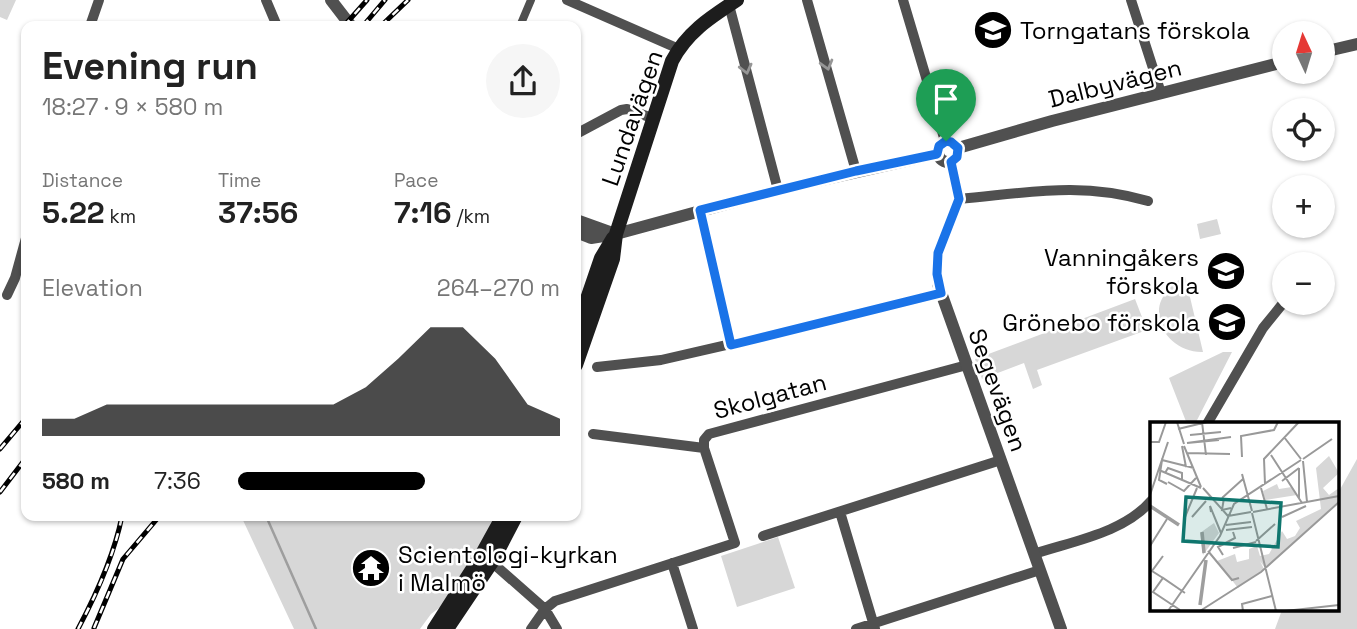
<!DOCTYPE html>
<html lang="en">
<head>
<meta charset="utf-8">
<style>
  body { margin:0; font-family:"Space Grotesk",sans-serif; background:#f6f6f6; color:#222; height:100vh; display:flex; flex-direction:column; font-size:26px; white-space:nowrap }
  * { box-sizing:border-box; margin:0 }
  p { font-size:23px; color:#767676 }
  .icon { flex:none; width:38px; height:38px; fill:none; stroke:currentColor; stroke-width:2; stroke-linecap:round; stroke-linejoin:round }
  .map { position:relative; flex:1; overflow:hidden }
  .details { position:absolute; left:21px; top:21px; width:560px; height:500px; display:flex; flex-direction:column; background:#fff; border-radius:14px; box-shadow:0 2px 5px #0004 }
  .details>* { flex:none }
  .needle { width:46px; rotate:356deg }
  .controls { position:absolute; left:1272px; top:21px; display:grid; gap:14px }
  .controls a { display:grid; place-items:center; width:63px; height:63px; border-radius:50%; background:#fff; box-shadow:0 2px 5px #0004; font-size:35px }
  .pin { position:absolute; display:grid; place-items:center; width:60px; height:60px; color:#fff; margin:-72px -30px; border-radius:50% 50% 50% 0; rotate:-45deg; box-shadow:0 0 7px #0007 }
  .pin .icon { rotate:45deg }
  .round { display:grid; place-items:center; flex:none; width:74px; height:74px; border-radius:37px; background:#f6f6f6 }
  .headline { display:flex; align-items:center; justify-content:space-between; height:119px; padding:0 21px }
  h1 { font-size:38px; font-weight:700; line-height:52px }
  .figures { display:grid; grid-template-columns:repeat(3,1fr); gap:10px; height:119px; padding:7px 21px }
  .figures div { display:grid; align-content:center }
  .figures b { font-size:30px; font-weight:700 }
  .figures small { font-size:19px; font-weight:400 }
  .figures p { font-size:19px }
  .chart { height:196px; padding:14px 21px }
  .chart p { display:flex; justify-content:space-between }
  .chart svg { width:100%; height:126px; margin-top:7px; fill:#000; opacity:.7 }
  ul { padding:0 21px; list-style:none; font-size:23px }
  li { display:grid; grid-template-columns:112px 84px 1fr; align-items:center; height:52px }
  li i { height:18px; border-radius:9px; background:#000 }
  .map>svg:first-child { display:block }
  .green { fill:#d7d7d7 }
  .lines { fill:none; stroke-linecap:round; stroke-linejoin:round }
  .stream { stroke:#9e9e9e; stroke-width:2.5 }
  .pedestrian { stroke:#505050; stroke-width:8 }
  .minor { stroke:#505050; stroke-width:10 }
  .tertiary { stroke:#505050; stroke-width:12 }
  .secondary { stroke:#1d1d1d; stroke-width:14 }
  .rail-casing { stroke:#000; stroke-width:5 }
  .rail { stroke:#fff; stroke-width:2.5; stroke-dasharray:8; stroke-linecap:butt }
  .oneway { stroke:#969696 }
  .route-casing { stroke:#fff; stroke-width:14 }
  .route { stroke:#1a73e8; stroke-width:9 }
  .labels { text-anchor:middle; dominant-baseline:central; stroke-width:5; stroke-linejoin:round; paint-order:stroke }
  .poi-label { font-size:24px; fill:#000; stroke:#fff; text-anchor:start }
  .street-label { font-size:24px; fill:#000; stroke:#fff }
  .inset-river { fill:none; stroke:#9e9e9e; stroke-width:3.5 }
  .inset-road { fill:none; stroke:#999; stroke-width:2 }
  .view { fill:#0f766e; fill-opacity:0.15; stroke:#0f766e; stroke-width:3.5 }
  .inset-edge { fill:none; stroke:#000; stroke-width:3.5 }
</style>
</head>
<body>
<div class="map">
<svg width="1357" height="629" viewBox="0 0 1357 629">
  <rect width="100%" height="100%" fill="#fff"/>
  <path class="green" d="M0,0H16L7,20L0,17Z
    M1217,219L1221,234L1200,239L1197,224Z
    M1185,276L1203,352C1181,353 1158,335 1159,311C1159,296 1173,283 1185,276Z
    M1135,299L1147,330L1037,370L1042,385L1033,389L1024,363L982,379L975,359Z
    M1223,352H1232L1195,424H1187L1169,378Z
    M1357,459V629H1275L1282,610H1338V493Z
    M241,516H500L450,600L431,614L420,629H294Z
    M778,537L795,588L737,607L721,556Z"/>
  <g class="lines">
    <path class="stream" d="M266,516L316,629"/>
    <path class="pedestrian" d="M520,26L531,0"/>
    <path class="minor" d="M266,0L277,26
      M567,0L679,49
      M807,0L856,171
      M903,0L945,141
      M1131,0L1161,93
      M729,5L778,190
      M90,26L99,0
      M576,134L621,110L627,109L652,118
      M959,199C1027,193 1080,181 1148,201
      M700,210L731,345
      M7,295L15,278L26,238
      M597,367L661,360L839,319L941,293
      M1207,424L1263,328L1284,302
      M593,434L704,448V440L709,434L967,365
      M840,512L875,629
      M763,536L1001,460
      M1034,554C1073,541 1124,533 1152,500
      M487,558L545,609L557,629
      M672,563L693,629
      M531,629L545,609L555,601L735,543L704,448
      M856,629L1040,570"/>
    <path class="tertiary" d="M331,0L351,26
      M1323,52L1357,44
      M938 152a10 10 0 1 1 20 0a10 10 0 1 1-20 0Z
      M958,148L1052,121L1284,62
      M951,162L959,199L938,253V284L1061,629
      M576,220L615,234
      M576,232L591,238L616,234L778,190L937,154"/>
    <path class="secondary" d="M576,331L601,258L613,238
      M576,365L613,259L616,234L672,61C687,32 711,17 737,0
      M434,629L482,554L503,516
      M447,629L492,562L516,516"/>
    <g class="rail-casing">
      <path id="rail" d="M344,26L367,0
        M363,26L385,0
        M381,26L408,0
        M0,449L26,418
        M0,492L26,458
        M94,628L123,559L157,519
        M78,629C97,593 114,556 122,516"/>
    </g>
    <use href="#rail" class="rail"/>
  </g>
  <defs><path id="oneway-chevron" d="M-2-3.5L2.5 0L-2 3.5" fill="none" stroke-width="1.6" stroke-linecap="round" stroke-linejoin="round" transform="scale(1.75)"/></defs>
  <g class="oneway">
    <use href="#oneway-chevron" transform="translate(827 65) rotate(74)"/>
    <use href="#oneway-chevron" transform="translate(746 69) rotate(76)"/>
  </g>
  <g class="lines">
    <g class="route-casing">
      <path id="route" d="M946,141L951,142L958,148L957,157L951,162L959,199L938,253L937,274L941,293L731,345L700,210L856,171L937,154L939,146Z"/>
    </g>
    <use href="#route" class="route"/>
  </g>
  <defs>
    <g id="school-disc" transform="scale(2.0125)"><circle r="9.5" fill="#000" stroke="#fff"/><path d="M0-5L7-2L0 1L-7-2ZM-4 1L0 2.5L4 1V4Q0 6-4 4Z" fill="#fff"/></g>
    <g id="temple-disc" transform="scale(2.0125)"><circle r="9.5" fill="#000" stroke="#fff"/><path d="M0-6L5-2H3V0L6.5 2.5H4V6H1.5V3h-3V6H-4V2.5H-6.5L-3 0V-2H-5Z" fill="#fff"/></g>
  </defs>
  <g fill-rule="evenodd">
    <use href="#school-disc" x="993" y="30"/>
    <use href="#school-disc" x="1226" y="271"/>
    <use href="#school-disc" x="1227" y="322"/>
    <use href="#temple-disc" x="371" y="568"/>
  </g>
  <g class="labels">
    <g class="poi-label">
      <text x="1020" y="30">Torngatans förskola</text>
      <text x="1199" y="257" text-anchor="end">Vanningåkers<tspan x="1199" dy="28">förskola</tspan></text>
      <text x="1200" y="322" text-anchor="end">Grönebo förskola</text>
      <text x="398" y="554">Scientologi-kyrkan<tspan x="398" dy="28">i Malmö</tspan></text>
    </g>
    <g class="street-label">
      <text transform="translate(1115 83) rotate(-14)">Dalbyvägen</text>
      <text transform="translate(632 118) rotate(-71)">Lundavägen</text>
      <text transform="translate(998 390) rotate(70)">Segevägen</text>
      <text transform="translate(770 396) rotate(-15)">Skolgatan</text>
    </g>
  </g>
  <g transform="translate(1150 422)">
    <rect width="189" height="189" fill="#fff"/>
    <path d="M179,34L189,51L173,66L179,73L189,66V79L115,146L110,139L114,147L88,166L67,139L85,132L87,140L99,137V127L107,124L110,134L119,132L132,109L137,117L145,114L150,106L146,99L171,87L166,46ZM127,62L129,67L142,65L147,73L115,78L113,69ZM64,101L69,111L53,133L50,111Z" fill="#d7d7d7"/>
    <path class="inset-river" d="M0,84L29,103M52,110L54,131M50,183L56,138"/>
    <path class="inset-road" d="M27,0L34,22M52,0L56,33M28,7L57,0M40,13L71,10M134,15L151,37M69,18L37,21L81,15M0,20H9L16,0M32,24L36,45M34,24L51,65M37,31L80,32M121,33L152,81M92,35L91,14L124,8L128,0M153,37L182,17M153,39L157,80M149,46V76M9,48L51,66M15,51L18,46L32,51V59M92,52L102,89M132,59L149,46M18,60L34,69L46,56M17,62L9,58L12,38L44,46M115,62L114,37L149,0M53,66L78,94M111,66L117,87M0,73L18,20M72,76L93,57M74,76L72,88L81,86M61,90L60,84L71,111M103,90L189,74M102,91L126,189M78,94L101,90M35,95L47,66M42,95L56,79M132,95L156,84M76,103L101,100M76,108L102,105M106,119L125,102M0,124L17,97M83,126L106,120M58,129L82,158L89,156M73,133L68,125L85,116L83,110M13,134L2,149L13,156M30,188L3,170L13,156L35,171M18,189L70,114L84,82L151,38M50,189L111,150L189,80M93,189L92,182L122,174M135,189L189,183"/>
    <path class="view" d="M36,75L131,81L128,125L33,119Z"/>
    <rect width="189" height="189" class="inset-edge"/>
  </g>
</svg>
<div class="controls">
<a><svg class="needle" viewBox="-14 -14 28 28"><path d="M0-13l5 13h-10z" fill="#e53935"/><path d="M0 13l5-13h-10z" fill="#767676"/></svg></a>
<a><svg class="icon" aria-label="locate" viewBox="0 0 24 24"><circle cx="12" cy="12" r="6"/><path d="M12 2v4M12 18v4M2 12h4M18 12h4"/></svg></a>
<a>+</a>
<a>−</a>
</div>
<div class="pin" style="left:946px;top:141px;background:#1e9e55"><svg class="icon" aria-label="arrive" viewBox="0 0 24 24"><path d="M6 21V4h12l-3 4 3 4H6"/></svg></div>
<section class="details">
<div class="headline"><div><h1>Evening run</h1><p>18:27 · 9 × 580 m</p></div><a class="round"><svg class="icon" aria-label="share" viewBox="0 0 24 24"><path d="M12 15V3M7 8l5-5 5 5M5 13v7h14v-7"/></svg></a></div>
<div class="figures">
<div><p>Distance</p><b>5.22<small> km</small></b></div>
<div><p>Time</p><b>37:56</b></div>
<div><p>Pace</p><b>7:16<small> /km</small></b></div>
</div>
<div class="chart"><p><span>Elevation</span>264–270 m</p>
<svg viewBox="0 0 160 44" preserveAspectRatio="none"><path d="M0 44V38L10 38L20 33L30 33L40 33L50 33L60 33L70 33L80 33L90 33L100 27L110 17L120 6L130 6L140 17L150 33L160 38V44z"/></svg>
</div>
<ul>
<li><b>580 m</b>7:36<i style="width:58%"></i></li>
</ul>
</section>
</div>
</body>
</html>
